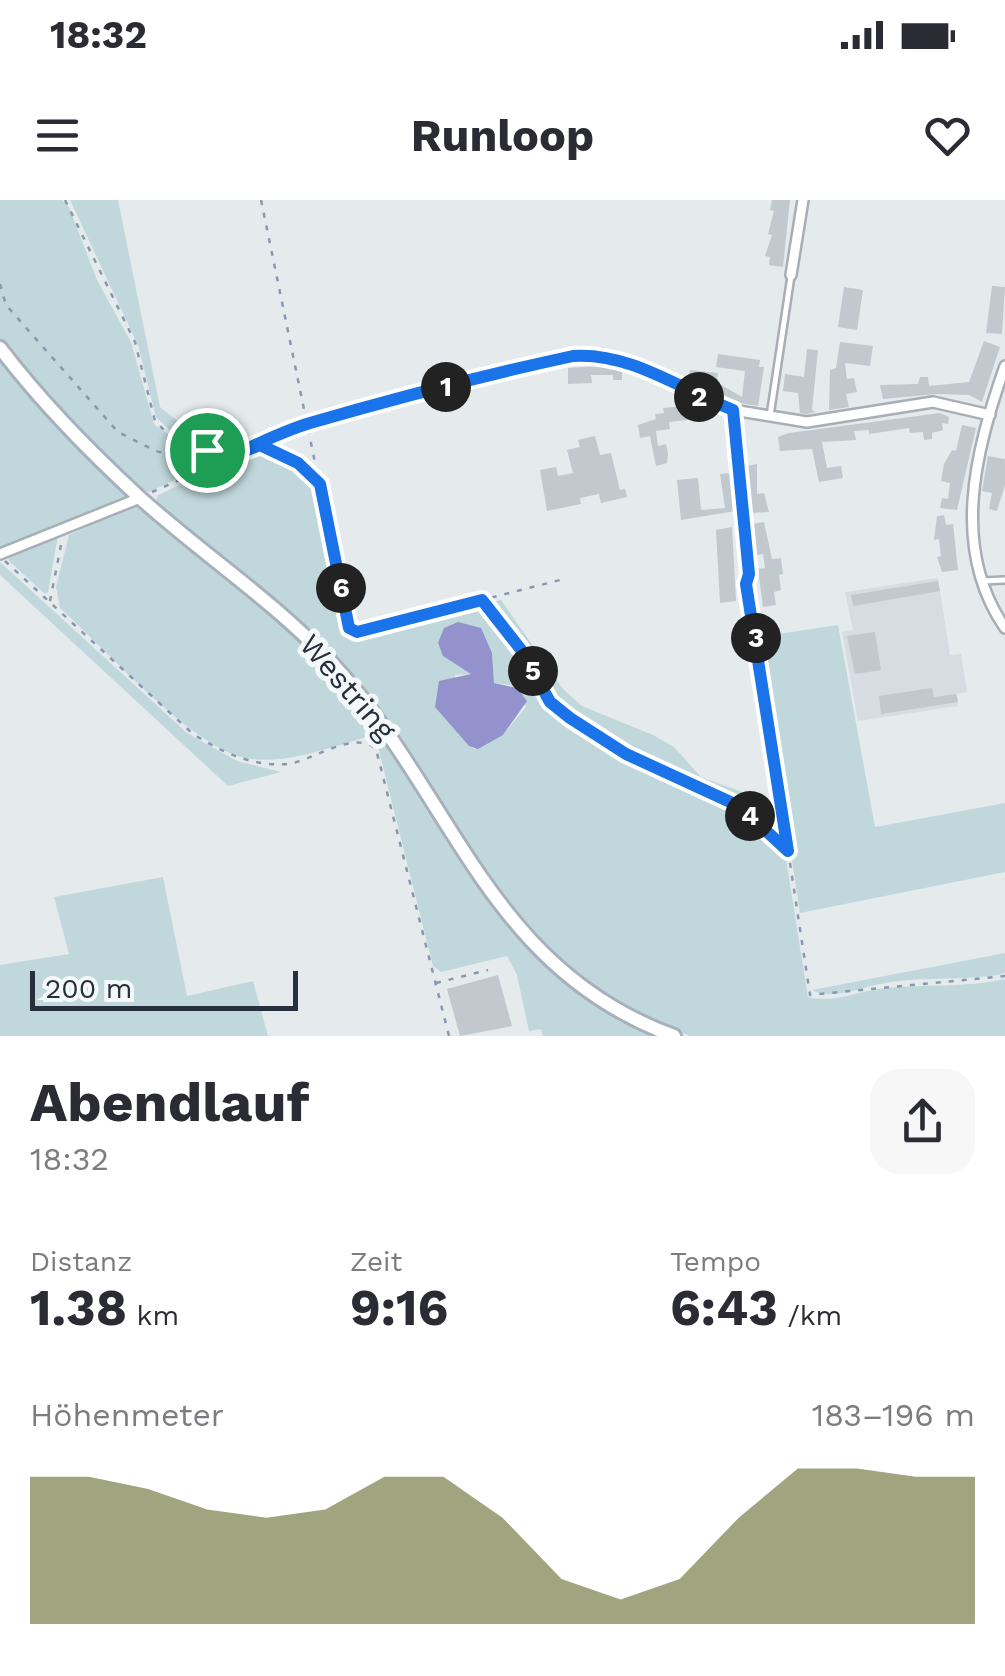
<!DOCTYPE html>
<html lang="de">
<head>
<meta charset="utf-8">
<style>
  body { margin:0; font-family:"Work Sans",sans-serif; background:#f7f7f7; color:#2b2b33; height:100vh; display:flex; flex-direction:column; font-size:38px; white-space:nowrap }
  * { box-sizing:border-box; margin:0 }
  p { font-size:32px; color:#7c7c81 }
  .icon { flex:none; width:55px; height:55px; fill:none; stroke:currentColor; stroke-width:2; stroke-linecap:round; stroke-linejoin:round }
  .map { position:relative; height:836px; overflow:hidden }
  .panel { display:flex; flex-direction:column; background:#fff; flex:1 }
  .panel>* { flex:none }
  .scale { position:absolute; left:30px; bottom:25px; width:268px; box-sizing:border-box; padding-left:10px; border:5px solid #252f3e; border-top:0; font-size:28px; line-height:35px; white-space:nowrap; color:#252f3e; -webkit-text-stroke:8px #f5f8fa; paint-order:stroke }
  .pin { position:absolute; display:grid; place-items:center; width:85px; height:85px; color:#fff; margin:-42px; border:5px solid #fff; border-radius:50%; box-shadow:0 2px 10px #0007 }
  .km { position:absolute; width:50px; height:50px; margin:-25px; border-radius:50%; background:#222; color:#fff; font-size:28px; line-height:50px; text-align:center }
  .round { display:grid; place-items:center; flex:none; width:105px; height:105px; border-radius:30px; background:#f7f7f7 }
  .head { display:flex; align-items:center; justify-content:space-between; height:170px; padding:0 30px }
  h1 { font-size:55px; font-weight:700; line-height:75px }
  .figures { display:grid; grid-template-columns:repeat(3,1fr); gap:15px; height:170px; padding:10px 30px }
  .figures div { display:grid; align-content:center }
  .figures b { font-size:50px; font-weight:700 }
  .figures small { font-size:28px; font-weight:400 }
  .figures p { font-size:28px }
  .chart { height:280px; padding:20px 30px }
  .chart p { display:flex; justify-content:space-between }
  .chart svg { width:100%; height:180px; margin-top:10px; fill:#78804b; opacity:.7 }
  .status { display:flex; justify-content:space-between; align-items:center; height:70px; padding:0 50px; background:#fff; direction:ltr }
  .status svg { height:28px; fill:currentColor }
  header { display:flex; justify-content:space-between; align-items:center; height:130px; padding:0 30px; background:#fff; font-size:45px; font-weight:700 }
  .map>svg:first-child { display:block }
  .built { fill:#d6dce1 }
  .green { fill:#c0d8dc; fill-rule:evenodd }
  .water { fill:#9492cd }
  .building { fill:#c1c8ce }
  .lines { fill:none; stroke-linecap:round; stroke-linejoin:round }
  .lane-casing { stroke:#a8aeb5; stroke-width:10 }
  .street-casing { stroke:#a8aeb5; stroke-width:14 }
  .secondary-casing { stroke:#a7b0bb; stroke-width:18 }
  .path { stroke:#8898ae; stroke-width:2.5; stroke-dasharray:5 8; stroke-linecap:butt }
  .lane { stroke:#fff; stroke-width:5 }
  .street { stroke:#fff; stroke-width:9 }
  .secondary { stroke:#fff; stroke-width:12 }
  .route-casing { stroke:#fff; stroke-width:20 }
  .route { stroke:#1a73e8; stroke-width:12 }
  .labels { text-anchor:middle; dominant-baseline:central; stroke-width:10; stroke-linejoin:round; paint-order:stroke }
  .street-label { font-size:30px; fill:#252f3e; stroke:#f5f8fa }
</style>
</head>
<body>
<div class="status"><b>18:32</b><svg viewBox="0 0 49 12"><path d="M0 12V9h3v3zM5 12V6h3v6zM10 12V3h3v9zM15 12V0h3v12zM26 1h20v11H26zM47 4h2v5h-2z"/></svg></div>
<header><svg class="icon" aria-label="menu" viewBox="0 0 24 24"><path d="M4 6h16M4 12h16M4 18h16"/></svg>Runloop<svg class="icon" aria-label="heart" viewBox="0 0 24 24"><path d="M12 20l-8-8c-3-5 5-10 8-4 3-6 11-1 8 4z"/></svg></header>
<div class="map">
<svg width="1005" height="836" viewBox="0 0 1005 836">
  <rect width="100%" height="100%" fill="#e5eaed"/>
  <path class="built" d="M938,378L950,455L961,454L967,492L957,494L958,506L858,521L842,432L853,430L845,392Z"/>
  <path class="green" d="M0,0H62L69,7L97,80L131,142L154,224L180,243L204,252L207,265L149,292C117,287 26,172 0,143Z
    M70,0H118L160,207L210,247L174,234L156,217L138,145Z
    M0,159L126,296L121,303L4,349L0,348Z
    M258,249L294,264L317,285L349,436L480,406L495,418L549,502L568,520L624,556L727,602L785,653L808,797C835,804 859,790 886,788C926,784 965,788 1005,779V836H690L612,803L538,744L468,650L419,567L367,496L155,303L158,295ZM492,453L494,483L511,485L526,507L503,535L474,549L458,534L455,475L472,474L470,470Z
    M133,305L141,306C214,366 298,423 357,498C422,581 463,687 540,760C576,794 618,816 662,836H543L541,829L529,831L517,775L507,756L441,772L433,766L375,535C335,545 280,569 238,556C186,540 103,447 60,408L56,387L69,335Z
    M58,335L48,392L45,394L9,361L8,354Z
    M0,362L187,533L237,561L281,572L228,586L0,375Z
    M501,400L563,489L582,506L653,535L674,547L701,577L778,605L784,644L730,597L627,552L572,516L553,498L489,403Z
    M838,425L875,627L1005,603V672L800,713L758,437Z
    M163,677L187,796L253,781L268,836H0V765L69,754L54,697Z
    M1005,753V773L997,775C959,781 917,776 880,784C859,788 830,801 812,790Z"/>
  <path class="water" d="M458,422L481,428L492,453L494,483L517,488L527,501L503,535L478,549L469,546L435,507L439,481L471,474L443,456L438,443L444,428Z"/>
  <path class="building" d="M772,0H790L783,67L769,65L770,57L765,56L772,35L768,34L774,11L770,10Z
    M992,86L1005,87L1002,134L986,133Z
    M844,87L863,90L857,130L838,127Z
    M984,141L1000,147L982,202L969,195L937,194L883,199L880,185L918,184L920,177H928L929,186L969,182Z
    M840,142L873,146L870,166L845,163L847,179L854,178L857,192L846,194L849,207L829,210L830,170L836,168Z
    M807,149L818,150L812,210L816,212L807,214L800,213L798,193L783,191L785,174L804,177Z
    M718,154L760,160L759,167H764L758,206L735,202L687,179L690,170L718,173L716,182L742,197L745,171L716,167Z
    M612,165L613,170H622V180H613V175H591L592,183L568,184V168Z
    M695,205L696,219L669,222L670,229L656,231L658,246L666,244L668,254L667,263L656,266L650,236L640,238L638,225L656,219L655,214L664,213L663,208Z
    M940,213L949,217L948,224L942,223L943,230L932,233V239L924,240L923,232L910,233L909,228L869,234V230L854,231L856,240L822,242L827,268L841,266L843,278L819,282L812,249L780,251L778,237L789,233Z
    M962,225L976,228L957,310L940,308L942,298L948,299L950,283L941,281L944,264L952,250L956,251Z
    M595,236L600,255L611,253L620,290L625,289L627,297L601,303L599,294L580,298L581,304L547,311L540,270L556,267L558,276L573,273L567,250L580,247L578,240Z
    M988,256L1005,259V285L997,311L989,309L992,293L982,291Z
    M757,264V294L764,293L769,312L752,313L747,266Z
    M731,273L735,311L681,320L677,280L698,278L701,310L725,308L720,274Z
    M944,315L946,325L953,324L958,370L942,372L937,357L941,356L939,339L934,340L937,316Z
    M764,322L772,359L781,358L783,374L779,375L781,390L774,392L776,405L763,407L758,369L765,368L763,354L757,355L753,324Z
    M732,327L736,401L720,403L716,330Z
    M938,381L940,391L853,406L851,395Z
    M875,432L881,470L855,474L847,436Z
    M932,488L934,497L956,494L958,502L881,514L879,496Z
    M498,775L512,826L460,836L447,789Z"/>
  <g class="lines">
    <g class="lane-casing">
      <path id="lane" d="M770,216L791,76
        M982,381L1005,380"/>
    </g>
    <g class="street-casing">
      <path id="street" d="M791,75L803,0
        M1005,166C975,252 950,348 1005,428
        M519,167L601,154L628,161L733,210L807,222L933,202L990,215
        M733,210L749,374L746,384
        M0,354L140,298"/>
    </g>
    <g class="secondary-casing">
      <path id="secondary" d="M0,148C41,202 89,251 139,297C201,353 271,399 328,459C454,593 485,767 674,836"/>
    </g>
    <path class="path" d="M65,0L135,142L155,221L167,233L232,256
      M261,0L349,428L357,432L564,379
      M0,84L6,105L118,232L156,251L189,260L196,271
      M261,246L298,263L317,281
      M207,249L210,265
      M152,292L309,223L513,169
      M5,361L193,534C222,552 252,567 288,564C312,561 355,529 376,549L449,836
      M749,393L810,795L1005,776
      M50,401L62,340
      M484,402L522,451L551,501L570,518L626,554L739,606L787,650
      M436,783L488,770"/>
    <use href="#lane" class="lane"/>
    <use href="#street" class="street"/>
    <use href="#secondary" class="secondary"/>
  </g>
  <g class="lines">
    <g class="route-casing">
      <path id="route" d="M207,250L210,266C242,252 276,233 310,223C396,198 485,175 573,156C630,152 680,189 733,210L749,374L746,384L788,651L739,606L626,554L570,518L550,502L522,451L482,400L357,432L349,428L320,284L298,263L260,245L233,256L207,250"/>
    </g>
    <use href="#route" class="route"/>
  </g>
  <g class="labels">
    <g class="street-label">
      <text transform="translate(348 487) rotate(49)">Westring</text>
    </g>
  </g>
</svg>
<div class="scale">200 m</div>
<div class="pin" style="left:207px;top:250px;background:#1e9e55"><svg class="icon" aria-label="arrive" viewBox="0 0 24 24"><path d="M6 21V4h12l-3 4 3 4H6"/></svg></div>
<b class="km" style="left:446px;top:187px">1</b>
<b class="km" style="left:699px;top:197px">2</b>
<b class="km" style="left:756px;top:438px">3</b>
<b class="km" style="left:750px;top:616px">4</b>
<b class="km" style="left:533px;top:471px">5</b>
<b class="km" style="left:341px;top:388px">6</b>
</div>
<section class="panel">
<div class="head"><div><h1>Abendlauf</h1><p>18:32</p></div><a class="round"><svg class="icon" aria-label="share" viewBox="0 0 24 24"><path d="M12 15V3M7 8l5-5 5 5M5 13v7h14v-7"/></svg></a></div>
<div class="figures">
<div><p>Distanz</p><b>1.38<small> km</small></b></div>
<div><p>Zeit</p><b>9:16</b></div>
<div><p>Tempo</p><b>6:43<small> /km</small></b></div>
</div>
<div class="chart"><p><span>Höhenmeter</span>183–196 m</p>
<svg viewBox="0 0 160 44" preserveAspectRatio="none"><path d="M0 44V8L10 8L20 11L30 16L40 18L50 16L60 8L70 8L80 18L90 33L100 38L110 33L120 18L130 6L140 6L150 8L160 8V44z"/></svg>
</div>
</section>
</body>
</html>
